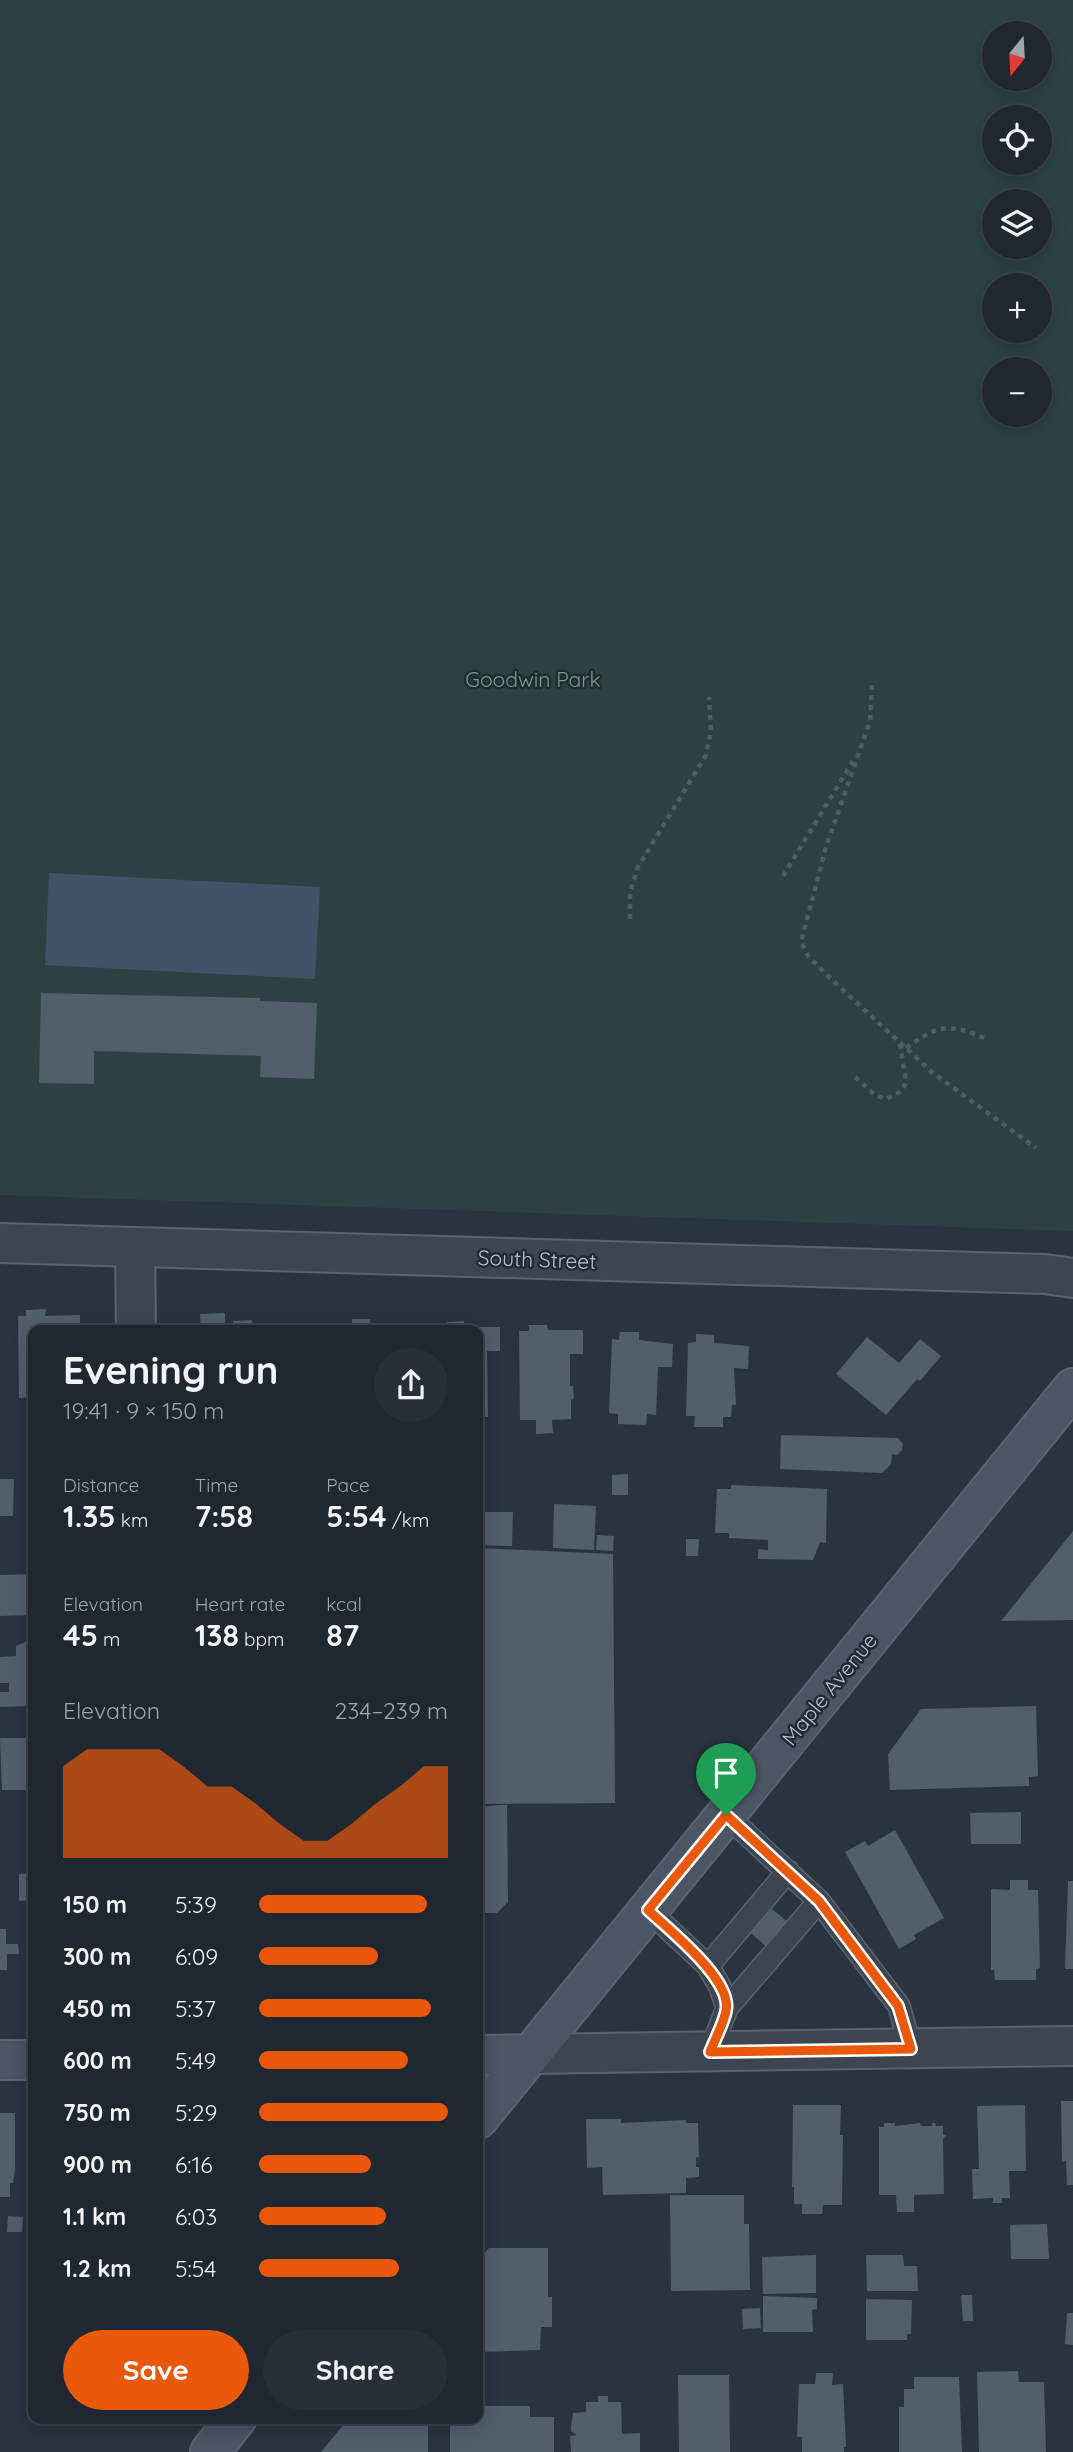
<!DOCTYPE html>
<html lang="en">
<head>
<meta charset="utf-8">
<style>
  body { margin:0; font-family:Quicksand,sans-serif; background:#272f38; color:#f1f3f6; height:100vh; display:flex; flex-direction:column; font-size:26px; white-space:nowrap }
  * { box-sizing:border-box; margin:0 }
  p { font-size:23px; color:#a1a5ab }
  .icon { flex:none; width:38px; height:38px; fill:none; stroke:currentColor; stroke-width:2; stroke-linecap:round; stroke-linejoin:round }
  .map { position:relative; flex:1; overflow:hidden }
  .drawer { position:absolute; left:28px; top:1325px; width:455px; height:1099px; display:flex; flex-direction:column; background:#1f2730; border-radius:14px; box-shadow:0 4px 18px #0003,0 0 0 2px #3c444c }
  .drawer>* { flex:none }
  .needle { width:46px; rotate:198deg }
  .buttons { position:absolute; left:982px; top:21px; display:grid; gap:14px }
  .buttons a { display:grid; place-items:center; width:70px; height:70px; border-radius:50%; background:#1f2730; box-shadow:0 4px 18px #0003,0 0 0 2px #3c444c; font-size:35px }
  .pin { position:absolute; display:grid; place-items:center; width:60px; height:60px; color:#fff; margin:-72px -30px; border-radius:50% 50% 50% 0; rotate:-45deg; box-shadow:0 0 7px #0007 }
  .pin .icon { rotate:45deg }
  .round { display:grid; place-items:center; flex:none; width:74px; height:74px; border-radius:37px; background:#272f38 }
  .summary { display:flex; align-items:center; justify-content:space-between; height:119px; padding:0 35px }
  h1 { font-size:38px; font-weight:800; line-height:52px }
  .stats { display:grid; grid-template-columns:repeat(3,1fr); gap:10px; height:119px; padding:7px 35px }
  .stats div { display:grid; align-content:center }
  .stats b { font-size:30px; font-weight:800 }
  .stats small { font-size:19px; font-weight:400 }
  .stats p { font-size:19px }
  .chart { height:196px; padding:14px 35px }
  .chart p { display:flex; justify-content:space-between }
  .chart svg { width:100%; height:126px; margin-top:7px; fill:#ea580c; opacity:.7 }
  .cta { display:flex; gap:14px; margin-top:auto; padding:14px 35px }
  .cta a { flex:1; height:80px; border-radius:42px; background:#ea580c; color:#fff; font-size:28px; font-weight:800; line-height:80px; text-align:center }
  .cta a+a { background:#272f38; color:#f1f3f6 }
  ul { padding:0 35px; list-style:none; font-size:23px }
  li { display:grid; grid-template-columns:112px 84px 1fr; align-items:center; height:52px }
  li i { height:18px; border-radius:9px; background:#ea580c }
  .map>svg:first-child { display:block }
  .green { fill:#2c4242; fill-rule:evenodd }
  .water { fill:#405368 }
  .building { fill:#525f6b }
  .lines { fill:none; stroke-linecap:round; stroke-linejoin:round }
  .service-casing { stroke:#5a646e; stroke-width:24 }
  .minor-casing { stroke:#5a646e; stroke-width:42 }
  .tertiary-casing { stroke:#5a646e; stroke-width:42 }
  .secondary-casing { stroke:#5a646e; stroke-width:42 }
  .path { stroke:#4b5f60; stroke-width:4.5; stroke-dasharray:5 5; stroke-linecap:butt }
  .service { stroke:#3d4650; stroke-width:21 }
  .minor { stroke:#3d4650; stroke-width:38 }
  .tertiary { stroke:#3d4650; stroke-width:38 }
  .secondary { stroke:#4b5563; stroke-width:38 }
  .route-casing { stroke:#fff; stroke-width:14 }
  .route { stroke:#ea580c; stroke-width:9 }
  .labels { text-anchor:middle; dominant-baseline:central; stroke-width:5; stroke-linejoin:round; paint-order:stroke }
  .park-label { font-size:21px; fill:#799e80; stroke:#212b36 }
  .street-label { font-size:21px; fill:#b9c1ca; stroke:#212b36 }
</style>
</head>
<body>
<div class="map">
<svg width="1073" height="2452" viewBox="0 0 1073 2452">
  <rect width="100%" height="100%" fill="#293440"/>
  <path class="green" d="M0,0H1073V1231L0,1195ZM994,33H1040V79H994ZM994,117H1040V163H994ZM994,201H1040V247H994ZM994,285H1040V331H994ZM994,369H1040V415H994Z"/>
  <path class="water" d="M49,873L320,887L315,979L45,965Z"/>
  <path class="building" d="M41,993L260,998V1001L317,1003L314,1079L260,1077L261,1056L94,1051V1084L39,1083Z
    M46,1309L45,1316L80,1315V1330H33V1397L19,1398L18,1316H26V1310Z
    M225,1313V1330H201L200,1314Z
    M352,1319H370V1324L413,1323V1330H352Z
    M252,1320V1330H234L233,1321Z
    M464,1321V1327H500V1351H487L488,1417H478V1330H447V1322Z
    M278,1325H294V1330H278Z
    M529,1325H547L548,1330H583V1354H570V1386H573L574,1399L571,1400V1419L552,1420L553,1433L536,1434V1420H520L519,1331H529Z
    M620,1332H639V1340L673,1344L672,1367H658L656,1415L647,1414L646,1425L618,1424V1414L609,1413L612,1339L619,1340Z
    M696,1334L714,1335V1343L749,1346L748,1369L734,1368L736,1405H732L731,1417H723V1427H694L695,1416H686L688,1343L696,1342Z
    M867,1337L899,1363L920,1339L941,1356L920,1381L917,1379L886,1415L836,1374Z
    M781,1435L898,1438L903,1444L902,1450L897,1455L892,1454L891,1464L882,1473L780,1469Z
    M628,1474V1495H612V1475Z
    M0,1479H14L13,1516H0Z
    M26,1481H33V1516H26Z
    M731,1485L827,1489L826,1543L820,1542L813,1560L758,1559V1549L768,1550V1540L729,1538V1533H715L717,1489H731Z
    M554,1504L596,1506L594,1550L553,1548Z
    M478,1512H513L512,1546L478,1545Z
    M1073,1531V1620L1001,1621Z
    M597,1535L614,1536L613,1551L596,1550Z
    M686,1539H699L698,1556H686Z
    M478,1548L613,1554L615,1803L478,1804Z
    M33,1574V1615L0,1616V1575Z
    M28,1641H33V1706L0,1707V1692H9V1683H0V1657L16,1656V1646Z
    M1036,1706L1038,1776L1029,1777V1786L890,1790L888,1754L921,1709Z
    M0,1738H33V1790H2Z
    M500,1805H507L508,1902L497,1913H478V1807Z
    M1021,1812V1844H971L970,1813Z
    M895,1830L944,1918L914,1935L916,1939L899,1949L845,1852L865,1841L868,1846Z
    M32,1873L33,1900L19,1901V1874Z
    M1010,1880H1028V1890H1038L1040,1968L1036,1969V1980H995L994,1970H991V1889L1010,1890Z
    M1068,1881H1073V1969H1065Z
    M768,1906L793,1926L772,1951L748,1931Z
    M33,1917V1974L30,1975L29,1918Z
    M0,1929H6V1944H18L19,1954H7V1970H0Z
    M1061,2101H1073V2185H1067L1066,2161L1062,2162Z
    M793,2105H841L840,2135H843L842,2205H823L822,2214H802V2204H794V2187H792Z
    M1025,2105L1026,2171H1009L1010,2198H1002V2203H993V2198L973,2199L972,2169H979L977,2106Z
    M0,2113H15V2170L13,2183H10V2197H0Z
    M586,2119H621V2123L686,2120V2123H698L699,2158L696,2157V2167H699V2177L686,2178V2193L603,2195L602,2167L587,2168Z
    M884,2123H895V2126L920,2123L921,2126H932V2123H935L936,2126H943V2135H946L943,2139L944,2194L914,2195V2212H897L896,2195H879V2127H884Z
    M670,2195H744V2224H749L750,2290L671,2291Z
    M8,2216L23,2217L22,2232H7Z
    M1047,2224L1049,2259H1011L1010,2225Z
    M489,2248H548V2297H552V2327H541L540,2350L478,2352V2261Z
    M816,2255V2293L763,2294L762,2257Z
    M866,2255H903L904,2266H917L918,2291H867Z
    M961,2295H972L973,2321H963Z
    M763,2296L817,2298V2309L812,2310L813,2332H763Z
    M866,2299L912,2300L911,2334H907V2340H866Z
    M760,2308L761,2328L743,2329L742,2309Z
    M1067,2313H1073V2345L1065,2344Z
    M1018,2371L1019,2382H1044L1046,2452H979L977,2372Z
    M816,2373H833L832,2385L843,2384L846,2447H844V2452H802V2437H797L799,2384H815Z
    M678,2375H729L730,2452H679Z
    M914,2377H959L962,2452H899V2407H904V2389H914Z
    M598,2396H608V2402H621L622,2434L640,2433V2452H571L570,2436L577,2435L571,2431V2427L573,2413L586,2412V2402H598Z
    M478,2406H530V2417H554V2452H450V2418H478Z
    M349,2418H428V2452H321Z"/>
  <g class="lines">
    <g class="service-casing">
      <path id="service" d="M726,1815L819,1901L899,2006L911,2049
        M648,1910L708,1966L720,1987L727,2008
        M708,1966L788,1871
        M710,2052L727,2008L819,1901"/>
    </g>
    <g class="minor-casing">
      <path id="minor" d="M135,1247L136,1330
        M530,2054L1073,2046"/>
    </g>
    <g class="tertiary-casing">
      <path id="tertiary" d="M0,1243L1045,1274L1073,1278"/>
    </g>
    <g class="secondary-casing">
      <path id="secondary" d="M478,2055L530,2054
        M0,2060H33
        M478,2119L1073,1388
        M210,2452L237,2418"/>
    </g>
    <path class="path" d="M872,685L870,721L826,847L801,942L808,956L831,979L933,1073L1036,1148
      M783,876L853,761
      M630,919V892L638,867L706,755L711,731L709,697
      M906,1048C938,1025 949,1022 986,1039
      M855,1077L875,1095L886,1099L902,1091L906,1082L900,1044"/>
    <use href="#service" class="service"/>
    <use href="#minor" class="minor"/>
    <use href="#tertiary" class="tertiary"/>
    <use href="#secondary" class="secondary"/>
  </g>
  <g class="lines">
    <g class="route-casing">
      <path id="route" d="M726,1815L819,1901L898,2006L911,2049L710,2052C715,2039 723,2025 726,2011C733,1980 669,1930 648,1910Z"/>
    </g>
    <use href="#route" class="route"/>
  </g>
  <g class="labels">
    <g class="park-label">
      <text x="533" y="679">Goodwin Park</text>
    </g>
    <g class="street-label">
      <text transform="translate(537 1259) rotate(2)">South Street</text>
      <text transform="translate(829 1689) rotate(-51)">Maple Avenue</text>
    </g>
  </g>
</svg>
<div class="buttons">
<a><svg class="needle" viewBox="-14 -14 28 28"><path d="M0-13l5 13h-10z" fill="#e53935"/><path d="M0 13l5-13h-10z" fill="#a1a5ab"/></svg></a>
<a><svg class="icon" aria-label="locate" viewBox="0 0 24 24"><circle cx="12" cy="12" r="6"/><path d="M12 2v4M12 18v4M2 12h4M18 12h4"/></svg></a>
<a><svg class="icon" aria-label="layers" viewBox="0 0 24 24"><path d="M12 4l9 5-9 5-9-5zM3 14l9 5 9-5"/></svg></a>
<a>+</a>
<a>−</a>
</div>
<div class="pin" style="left:726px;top:1815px;background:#1e9e55"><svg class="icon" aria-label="arrive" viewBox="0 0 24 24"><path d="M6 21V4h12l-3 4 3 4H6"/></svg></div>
<section class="drawer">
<div class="summary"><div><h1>Evening run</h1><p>19:41 · 9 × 150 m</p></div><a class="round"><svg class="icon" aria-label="share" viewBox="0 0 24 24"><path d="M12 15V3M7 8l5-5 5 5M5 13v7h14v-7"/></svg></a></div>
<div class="stats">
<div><p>Distance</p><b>1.35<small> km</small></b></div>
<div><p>Time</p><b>7:58</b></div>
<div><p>Pace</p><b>5:54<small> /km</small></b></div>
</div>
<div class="stats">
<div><p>Elevation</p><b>45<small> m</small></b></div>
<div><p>Heart rate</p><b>138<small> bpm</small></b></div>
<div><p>kcal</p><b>87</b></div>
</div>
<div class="chart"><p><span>Elevation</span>234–239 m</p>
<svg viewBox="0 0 160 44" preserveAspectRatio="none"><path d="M0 44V12L10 6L20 6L30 6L40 6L50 12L60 19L70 19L80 25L90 32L100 38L110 38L120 32L130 25L140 19L150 12L160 12V44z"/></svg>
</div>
<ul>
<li><b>150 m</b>5:39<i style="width:89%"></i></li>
<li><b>300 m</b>6:09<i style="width:63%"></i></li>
<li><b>450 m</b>5:37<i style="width:91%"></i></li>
<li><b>600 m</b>5:49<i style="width:79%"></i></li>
<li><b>750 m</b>5:29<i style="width:100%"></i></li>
<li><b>900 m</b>6:16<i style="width:59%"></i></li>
<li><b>1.1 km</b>6:03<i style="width:67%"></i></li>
<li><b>1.2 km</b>5:54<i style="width:74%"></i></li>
</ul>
<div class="cta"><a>Save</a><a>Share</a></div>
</section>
</div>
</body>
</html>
